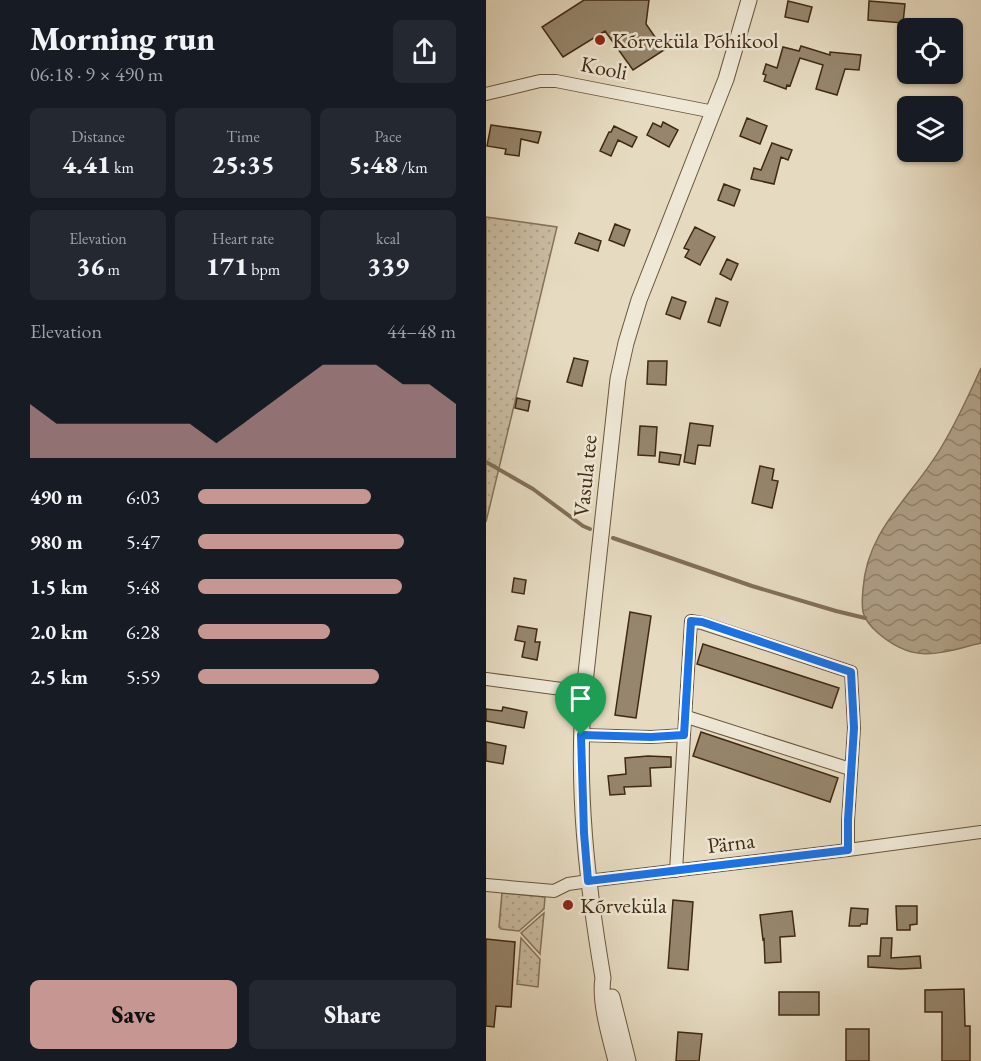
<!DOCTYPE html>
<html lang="en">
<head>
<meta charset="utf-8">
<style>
  body { margin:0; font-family:"EB Garamond",serif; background:#242831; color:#f1f3f6; height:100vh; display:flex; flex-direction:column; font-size:22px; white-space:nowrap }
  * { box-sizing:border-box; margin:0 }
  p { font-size:20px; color:#9ea1a6 }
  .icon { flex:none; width:33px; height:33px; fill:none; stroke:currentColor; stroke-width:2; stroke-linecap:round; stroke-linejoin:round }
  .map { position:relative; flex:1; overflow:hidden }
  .details { display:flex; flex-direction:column; background:#171b24; width:486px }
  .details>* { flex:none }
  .controls { position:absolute; left:411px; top:18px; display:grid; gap:12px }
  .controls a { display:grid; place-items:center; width:66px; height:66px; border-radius:9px; background:#171b24; box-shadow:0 2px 4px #0004; font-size:30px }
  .pin { position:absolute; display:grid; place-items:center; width:51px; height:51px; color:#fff; margin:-62px -26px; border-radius:50% 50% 50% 0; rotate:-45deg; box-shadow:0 0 6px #0007 }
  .pin .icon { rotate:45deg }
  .round { display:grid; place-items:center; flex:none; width:63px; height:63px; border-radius:9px; background:#242831 }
  .overview { display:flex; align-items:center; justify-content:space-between; height:102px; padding:0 30px }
  h1 { font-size:33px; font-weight:800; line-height:45px }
  .stats { display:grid; grid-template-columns:repeat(3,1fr); gap:9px; height:102px; padding:6px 30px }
  .stats div { display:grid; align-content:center; border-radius:9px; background:#242831; text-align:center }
  .stats b { font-size:26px; font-weight:800 }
  .stats small { font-size:16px; font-weight:400 }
  .stats p { font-size:16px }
  .chart { height:168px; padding:12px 30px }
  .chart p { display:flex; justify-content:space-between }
  .chart svg { width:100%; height:108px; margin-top:6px; fill:#c59692; opacity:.7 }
  .primary-button { display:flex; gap:12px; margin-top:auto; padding:12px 30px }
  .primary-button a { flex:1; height:69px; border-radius:9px; background:#c59692; color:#111; font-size:24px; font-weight:800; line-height:69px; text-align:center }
  .primary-button a+a { background:#242831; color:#f1f3f6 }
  ul { padding:0 30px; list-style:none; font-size:20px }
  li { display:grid; grid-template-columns:96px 72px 1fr; align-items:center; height:45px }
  li i { height:15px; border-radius:8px; background:#c59692 }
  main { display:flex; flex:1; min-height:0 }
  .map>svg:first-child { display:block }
  .grass { fill:url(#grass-dots); stroke:#85735a; stroke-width:1.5 }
  .water { fill:url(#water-waves); stroke:#826f57; stroke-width:1.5 }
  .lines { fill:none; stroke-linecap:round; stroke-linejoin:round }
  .stream { stroke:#826f57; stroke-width:4 }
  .building { fill:#96866d; stroke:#402911; stroke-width:1.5 }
  .minor-casing { stroke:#6a563d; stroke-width:14 }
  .tertiary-casing { stroke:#6a563d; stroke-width:17 }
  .minor { stroke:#efe8d7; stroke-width:12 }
  .tertiary { stroke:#efe8d7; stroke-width:15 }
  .route-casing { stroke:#fff; stroke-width:12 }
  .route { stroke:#1a73e8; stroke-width:8 }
  .poi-dot { fill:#8f2418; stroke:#efe8d7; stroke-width:2 }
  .labels { text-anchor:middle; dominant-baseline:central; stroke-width:5; stroke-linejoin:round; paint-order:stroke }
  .poi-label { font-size:22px; fill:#402911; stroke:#efe8d7; text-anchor:start }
  .street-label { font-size:22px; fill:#402911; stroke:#efe8d7 }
</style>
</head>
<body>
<main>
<section class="details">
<div class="overview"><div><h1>Morning run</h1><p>06:18 · 9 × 490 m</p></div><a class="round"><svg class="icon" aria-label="share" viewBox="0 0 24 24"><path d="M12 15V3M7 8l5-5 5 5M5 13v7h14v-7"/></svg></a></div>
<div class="stats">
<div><p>Distance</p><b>4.41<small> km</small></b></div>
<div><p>Time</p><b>25:35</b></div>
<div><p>Pace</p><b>5:48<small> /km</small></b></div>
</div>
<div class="stats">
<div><p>Elevation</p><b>36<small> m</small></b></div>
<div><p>Heart rate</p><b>171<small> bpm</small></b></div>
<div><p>kcal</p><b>339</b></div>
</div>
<div class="chart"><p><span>Elevation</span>44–48 m</p>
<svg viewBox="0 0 160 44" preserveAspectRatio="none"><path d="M0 44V22L10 30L20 30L30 30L40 30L50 30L60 30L70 38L80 30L90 22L100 14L110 6L120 6L130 6L140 14L150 14L160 22V44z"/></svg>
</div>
<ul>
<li><b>490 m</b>6:03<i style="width:67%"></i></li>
<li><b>980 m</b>5:47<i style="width:80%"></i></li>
<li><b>1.5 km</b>5:48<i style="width:79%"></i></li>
<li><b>2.0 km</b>6:28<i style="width:51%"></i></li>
<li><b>2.5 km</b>5:59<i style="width:70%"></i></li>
</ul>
<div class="primary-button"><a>Save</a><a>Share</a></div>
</section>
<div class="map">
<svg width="495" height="1061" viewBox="0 0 495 1061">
  <defs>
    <pattern id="grass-dots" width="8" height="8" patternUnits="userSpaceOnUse" patternTransform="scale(1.5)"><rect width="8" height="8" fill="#cabda3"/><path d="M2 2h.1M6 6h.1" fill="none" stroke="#afa28b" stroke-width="1.8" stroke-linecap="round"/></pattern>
    <pattern id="water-waves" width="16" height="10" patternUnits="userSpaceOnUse" patternTransform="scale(1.5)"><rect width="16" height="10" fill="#ae9e85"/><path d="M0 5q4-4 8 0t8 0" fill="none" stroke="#8f816b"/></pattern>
  </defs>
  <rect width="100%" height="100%" fill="#e6dbc1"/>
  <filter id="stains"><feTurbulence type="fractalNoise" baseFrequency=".00333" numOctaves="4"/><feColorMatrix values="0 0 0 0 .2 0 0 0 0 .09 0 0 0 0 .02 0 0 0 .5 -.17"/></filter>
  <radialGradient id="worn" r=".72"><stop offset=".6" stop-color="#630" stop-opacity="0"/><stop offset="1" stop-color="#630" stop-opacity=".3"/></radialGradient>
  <path class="grass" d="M0,217L71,227L0,522Z
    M16,893L59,897L58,909L33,931L15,929L13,927Z
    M58,913L54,954L35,933Z
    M35,938L54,959L52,987L31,984Z"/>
  <path class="water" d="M495,368V643C453,653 429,665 392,633C375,618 375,610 377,589C381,528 428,495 456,446C471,421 483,395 495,368Z"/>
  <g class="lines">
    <path class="stream" d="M0,462L47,489L97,526L104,529
      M127,538L266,586L350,611L379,618"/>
  </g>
  <path class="building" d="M98,0H163L160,24L178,50L147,70L119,31L77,57L56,27Z
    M302,1L326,7L322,22L299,17Z
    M383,1L419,4L417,23L382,20Z
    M315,46L344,55V52L375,55L373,70L359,69L351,95L330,89L337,65L314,58L304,86L301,85L300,89L278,81L280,75L277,74L280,64L291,68L297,47L313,51Z
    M261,118L281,126L274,144L254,136Z
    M177,122L192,130L183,147L161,135L167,123L175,127Z
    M5,125L55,132L52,143L35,139L33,156L19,154L20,149L1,146Z
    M128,126L151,137L146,147L132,140L125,156L114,151L123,132H125Z
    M286,143L306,150L302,160L295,157L288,184L265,179L268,168L275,170Z
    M238,184L254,190L248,206L232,200Z
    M129,224L144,230L138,246L123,240Z
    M209,227L229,237L214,265L199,257L203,250L198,248Z
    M93,233L115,241L112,251L89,243Z
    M241,259L252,264L245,280L234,274Z
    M186,297L200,302L194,319L180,314Z
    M230,298L242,302L234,326L222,322Z
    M88,358L102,361L96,386L81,382Z
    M162,361H181L180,385L161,384Z
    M31,398L44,401L42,411L29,408Z
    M204,423L227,426L224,446L212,445L209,464L198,462Z
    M154,426L171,427L169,456L152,455Z
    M174,452L195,455L193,465L173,462Z
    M274,466L288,469L286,480L292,481L286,508L266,503Z
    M28,578L40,580L38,594L26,592Z
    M144,612L165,616L150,718L129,715Z
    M32,626L51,629L49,642H54L51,660L36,657L39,642L29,640Z
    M217,644L353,688L346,708L211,664Z
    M17,707L41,712L38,728L0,721V709L16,711Z
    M215,732L352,778L344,802L207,756Z
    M0,742L20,746L17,764L0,761Z
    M162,756L185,757V767L164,768L165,786L138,787L139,794L124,795L122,776L140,774L139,758Z
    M187,900L207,902L202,970L182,968Z
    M410,906H431V924L424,925V930H411Z
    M365,908L382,909L381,924H375L374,926H363Z
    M306,911L309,936L294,937L295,962L279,963L278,939L277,940L274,915Z
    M395,938H406L405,958L434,956L435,968L415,969L382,967V956H394Z
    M0,939L29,942L25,1007L10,1006L8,1027L0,1026Z
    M478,989L479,1026H484V1061H456V1012H439V990Z
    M293,992H333V1015H293Z
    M360,1029H383V1061H360Z
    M192,1032L216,1034L213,1061H190Z"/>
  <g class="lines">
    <g class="minor-casing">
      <path id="minor" d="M0,94L54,81H70L228,112
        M0,679L98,692
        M201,717L364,769
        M95,735L165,737L198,735L205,621L216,623L365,672L368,728L362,821V850
        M190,871L198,735
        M0,885L68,891L82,884L110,880L362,850L495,832"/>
    </g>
    <g class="tertiary-casing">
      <path id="tertiary" d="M126,997L142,1061
        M130,1061C124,1037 113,1002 117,978C101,883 90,788 98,692L132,379L140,343L153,300L240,79L263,0"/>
    </g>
    <use href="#minor" class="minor"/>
    <use href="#tertiary" class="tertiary"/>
  </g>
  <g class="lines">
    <g class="route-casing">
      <path id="route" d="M205,621L216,622L365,672L368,728L362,820V850L102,881L98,833L95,735L165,737L198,735Z"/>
    </g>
    <use href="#route" class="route"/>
  </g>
  <g class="poi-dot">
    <circle cx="114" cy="40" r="6"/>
    <circle cx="82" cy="905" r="6"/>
  </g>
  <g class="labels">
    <g class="poi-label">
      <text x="126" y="40">Kõrveküla Põhikool</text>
      <text x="94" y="905">Kõrveküla</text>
    </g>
    <g class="street-label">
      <text transform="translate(118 68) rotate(11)">Kooli</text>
      <text transform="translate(99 476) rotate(-84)">Vasula tee</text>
      <text transform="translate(245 843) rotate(-7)">Pärna</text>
    </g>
  </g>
  <rect width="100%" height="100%" filter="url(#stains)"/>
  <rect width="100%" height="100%" fill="url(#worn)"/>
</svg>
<div class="controls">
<a><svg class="icon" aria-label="locate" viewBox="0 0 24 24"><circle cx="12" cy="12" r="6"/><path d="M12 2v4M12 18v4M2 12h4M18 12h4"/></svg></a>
<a><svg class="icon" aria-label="layers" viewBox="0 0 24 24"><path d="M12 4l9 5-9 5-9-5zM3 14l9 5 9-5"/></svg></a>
</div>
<div class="pin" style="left:95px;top:735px;background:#1e9e55"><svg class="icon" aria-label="arrive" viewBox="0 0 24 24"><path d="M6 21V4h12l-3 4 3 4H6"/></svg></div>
</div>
</main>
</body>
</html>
